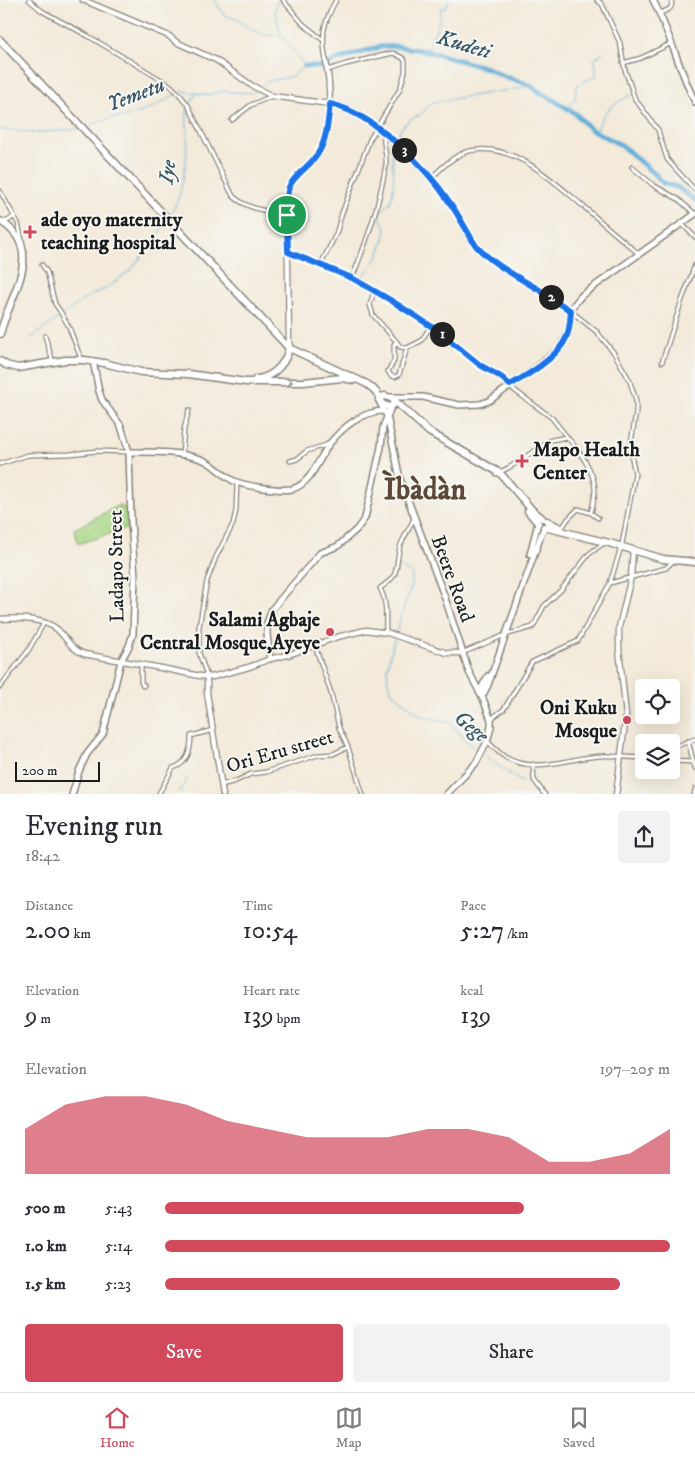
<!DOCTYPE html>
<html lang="en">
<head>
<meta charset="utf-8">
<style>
  body { margin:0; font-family:"IM FELL DW Pica",serif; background:#f2f2f3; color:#2b2b33; height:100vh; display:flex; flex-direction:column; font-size:19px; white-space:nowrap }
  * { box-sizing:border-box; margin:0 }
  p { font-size:16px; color:#7c7c81 }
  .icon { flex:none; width:28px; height:28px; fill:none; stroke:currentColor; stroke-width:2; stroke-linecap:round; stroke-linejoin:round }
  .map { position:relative; height:794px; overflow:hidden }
  .details { display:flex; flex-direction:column; background:#fff; flex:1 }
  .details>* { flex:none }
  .controls { position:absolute; left:635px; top:679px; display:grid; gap:10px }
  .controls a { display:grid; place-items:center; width:45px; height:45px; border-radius:5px; background:#fff; box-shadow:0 5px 20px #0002; font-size:25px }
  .scale { position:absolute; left:15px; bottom:12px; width:85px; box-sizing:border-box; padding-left:5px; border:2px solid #1c1c1c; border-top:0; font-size:14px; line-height:18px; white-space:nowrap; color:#1c1c1c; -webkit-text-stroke:4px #f6f6f2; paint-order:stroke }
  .pin { position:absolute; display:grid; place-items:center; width:42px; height:42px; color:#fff; margin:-21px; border:2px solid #fff; border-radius:50%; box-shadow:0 1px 5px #0007 }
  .km { position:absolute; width:25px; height:25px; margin:-12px; border-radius:50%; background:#222; color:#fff; font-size:14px; line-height:25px; text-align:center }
  .round { display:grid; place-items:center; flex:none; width:52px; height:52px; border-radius:5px; background:#f2f2f3 }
  .headline { display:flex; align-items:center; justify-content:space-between; height:85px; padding:0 25px }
  h1 { font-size:28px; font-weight:600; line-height:38px }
  .stats { display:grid; grid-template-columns:repeat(3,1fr); gap:8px; height:85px; padding:5px 25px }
  .stats div { display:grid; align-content:center }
  .stats b { font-size:25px; font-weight:600 }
  .stats small { font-size:14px; font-weight:400 }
  .stats p { font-size:14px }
  .chart { height:140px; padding:10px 25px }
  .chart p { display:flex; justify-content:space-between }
  .chart svg { width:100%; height:90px; margin-top:5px; fill:#d1495b; opacity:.7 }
  .action { display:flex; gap:10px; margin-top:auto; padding:10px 25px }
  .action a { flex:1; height:58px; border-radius:5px; background:#d1495b; color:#fff; font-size:20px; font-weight:600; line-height:58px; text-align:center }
  .action a+a { background:#f2f2f3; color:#2b2b33 }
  ul { padding:0 25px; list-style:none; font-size:16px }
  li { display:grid; grid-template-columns:80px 60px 1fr; align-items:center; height:38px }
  li i { height:12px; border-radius:6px; background:#d1495b }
  .menu { display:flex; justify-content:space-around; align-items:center; height:70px; border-top:1px solid #e1e1e2; background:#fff; font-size:14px; color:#7c7c81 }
  .menu a { display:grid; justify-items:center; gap:2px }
  .menu .current { color:#d1495b }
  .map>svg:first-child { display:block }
  .green { fill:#a7d683; stroke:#627950 }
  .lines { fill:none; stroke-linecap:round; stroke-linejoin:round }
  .stream { stroke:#5eadd8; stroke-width:1 }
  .river { stroke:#5eadd8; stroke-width:5 }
  .minor-casing { stroke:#88837a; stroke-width:5.5 }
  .tertiary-casing { stroke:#88837a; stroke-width:7 }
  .secondary-casing { stroke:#88837a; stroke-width:8 }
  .trunk-casing { stroke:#88837a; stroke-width:9 }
  .minor { stroke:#fff; stroke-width:3 }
  .tertiary { stroke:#fff; stroke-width:4.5 }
  .secondary { stroke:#fff; stroke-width:5 }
  .trunk { stroke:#fff; stroke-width:6 }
  .oneway { stroke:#999 }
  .route-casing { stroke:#fff; stroke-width:10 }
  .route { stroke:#1a73e8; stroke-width:6 }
  .poi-dot { fill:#d1495b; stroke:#f6f6f2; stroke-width:2 }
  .labels { text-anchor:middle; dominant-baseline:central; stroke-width:4; stroke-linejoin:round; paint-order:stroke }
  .poi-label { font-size:20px; font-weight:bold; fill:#1c1c1c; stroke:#f6f6f2; text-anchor:start }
  .street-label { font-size:20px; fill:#1c1c1c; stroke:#f6f6f2 }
  .water-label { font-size:21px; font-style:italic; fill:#365667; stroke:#f6f6f2 }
  .town-label { font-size:30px; font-weight:bold; fill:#5d4837; stroke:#f6f6f2 }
</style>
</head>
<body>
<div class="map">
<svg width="695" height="795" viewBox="0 0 695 795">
  <rect width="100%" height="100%" fill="#f6f6f2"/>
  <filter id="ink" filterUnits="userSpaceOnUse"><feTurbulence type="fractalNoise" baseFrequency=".02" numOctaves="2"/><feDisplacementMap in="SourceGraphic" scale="10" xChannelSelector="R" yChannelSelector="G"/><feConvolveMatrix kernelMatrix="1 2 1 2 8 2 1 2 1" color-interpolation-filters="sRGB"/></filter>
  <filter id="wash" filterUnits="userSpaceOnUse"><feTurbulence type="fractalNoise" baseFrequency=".0096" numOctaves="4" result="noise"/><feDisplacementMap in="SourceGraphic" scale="20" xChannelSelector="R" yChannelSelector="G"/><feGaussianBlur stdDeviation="1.12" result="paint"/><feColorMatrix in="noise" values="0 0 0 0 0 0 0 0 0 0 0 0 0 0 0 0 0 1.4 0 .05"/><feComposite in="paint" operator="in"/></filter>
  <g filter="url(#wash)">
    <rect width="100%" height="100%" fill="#f3ead9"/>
    <path class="green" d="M119,505L128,510V528L78,544L74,529Z"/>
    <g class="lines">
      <path class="stream" d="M215,0L224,15C246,20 254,39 280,35
        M426,51L439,23L441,8L445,9L449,0
        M260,88L266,82L292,76L305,66L281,35L275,11L278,0
        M180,92L183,91L207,95L222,91L247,93L257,91
        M567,109L575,99L577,85L596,76V65L594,60L603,52
        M85,127L111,118L127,117L142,112L159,104L176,94
        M0,129L34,133L79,129
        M597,132C602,109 612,106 631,95
        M395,139L403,126L411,119L420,115L433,102L521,88L530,85
        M170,216C182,196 186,168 187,145C189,125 181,113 196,94
        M362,278L378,256L385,236L386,228L380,218L381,210C385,208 388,206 390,202C397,188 392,160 391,145L393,143
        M31,338L89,296L107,288L132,269L167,222
        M396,633L405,603L412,586V574L399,566
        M395,636L387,668L388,682L392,692L421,716L449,722L470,745L479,751
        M484,755L518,780L526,783L533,780
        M183,795L179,792L184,786L187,778"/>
      <path class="river" d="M305,66L321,67L336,60L379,47L395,46L426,51L487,68L501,75L530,85L542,94L554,100L576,114L590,129L621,145L658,177L663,183L677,187L695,200"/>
    </g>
  </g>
  <g filter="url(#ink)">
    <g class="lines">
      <g class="minor-casing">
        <path id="minor" d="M29,0L42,11L88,36L170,85L180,95L188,105L233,196C248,210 269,211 287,215
          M283,0L303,24L323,40
          M597,0L602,4L620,43L625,70L635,99L658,130L667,159L672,165L695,190
          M660,13C668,10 674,9 671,0
          M326,61C321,33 323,24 336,0
          M623,63L641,58L672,43
          M232,120L251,105L272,96
          M632,167L653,185L678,199L695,214
          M431,178C442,168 454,155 469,151C513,141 553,181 583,206C601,222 620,238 639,254
          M0,191L18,223L23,244
          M2,221H8L14,216
          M682,224L695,237
          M288,252L352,278L392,301L431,326L480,365L505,380L514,390L552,418L567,437
          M42,265L47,272L55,304L60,311L69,327L80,356
          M320,266L336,234L342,213L370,139L400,89L405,72V61L403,58L393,53L346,64L328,70
          M352,278C366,244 380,201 386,164C387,153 382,142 384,134
          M374,291L370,305L373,315L397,342L394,344V361L388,371L390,375L395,377L399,375L407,348L421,341L431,326
          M45,336L52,359
          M397,342L400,347L407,348
          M662,362L682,300L695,265
          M182,454L184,429L189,410
          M290,461L297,459L307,451L329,444
          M0,464L28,455L70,454L97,451L129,452
          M496,474L510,467L551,440L567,437C579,450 594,471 595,489C595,497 593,505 591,513
          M562,528L568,519L578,509L591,513L598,518
          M610,583L666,568L673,561
          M386,633C385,617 388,603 380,588C402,574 394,568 400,547C403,538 410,528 414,518
          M315,646L331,693L339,728L348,747L363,795
          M462,653L505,635L533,627L544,606L561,590L589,554L605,542
          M141,664V682L143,686L144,685
          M207,676L199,653V627L207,581L216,557L233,524L236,510L237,483
          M0,687L28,651L44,623
          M491,719L504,709L532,662L578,641L610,583L622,544L635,474L630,449L636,412V400L629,379L614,353L597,332L572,312
          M688,741L695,768
          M488,742C493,747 499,753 505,757C535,775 570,757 601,756C616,755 629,759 644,757
          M671,748L695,739
          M671,761L694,762
          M533,764L534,780L545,795
          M221,785L236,781L251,774L266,772L318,755L333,754L348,747
          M158,795L173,768C187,764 191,750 191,736L213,730
          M694,795L695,789"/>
      </g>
      <g class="tertiary-casing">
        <path id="tertiary" d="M83,0L169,36L176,42L216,60L251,85L272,96L337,105L349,109L377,127L415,161L431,178L450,202L476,246L484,254L503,269L549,296L571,311
          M289,344L287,193C291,177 306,169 316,157C333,134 331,88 326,61
          M0,619C17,618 44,618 58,630C67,639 72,650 84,654L161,668L200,676L212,677L249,667L270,659L291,654L337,637L366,630L388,633L447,653H462
          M207,676V693L223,795
          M616,795L626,715L619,649V627L631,577L633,549"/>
      </g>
      <g class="secondary-casing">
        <path id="secondary" d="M653,0C670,33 679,69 695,102
          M389,397H423L459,405L480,404L489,401L533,370L559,349L568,333L572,307L582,295L695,214
          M380,403L387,416L400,479L445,598L469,672L484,701L491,720V727L487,742L476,763L446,795
          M129,452C153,452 177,451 201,459C213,463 221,474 232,480C242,486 280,491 292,489C312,484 319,457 330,443C343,427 363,411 384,411
          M530,554L538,523
          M270,659L267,634V623L272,609L320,553L338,546L357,529L365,518L381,447L383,427L391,407
          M479,692L488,676
          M482,697L488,685L544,527
          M72,795L79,771L87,754L103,734L121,661L129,646L133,634L135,577L131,521L129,452L121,426L102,400L99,391L93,361"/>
      </g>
      <g class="trunk-casing">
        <path id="trunk" d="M0,40L289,348L367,384C370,386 374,389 377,393C382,402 378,404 391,407L395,403L393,399L385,396L381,397L379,400
          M0,221C47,249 10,294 0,334
          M0,361L6,365L18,368L65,360H84L104,363L141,372L188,374L246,382H303L342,378L354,380
          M256,379C273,378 288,362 289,345
          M395,401L429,432L500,473L532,510L542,518
          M528,511L538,523
          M547,521L560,528
          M544,527L609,543L663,559L695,562"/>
      </g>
      <use href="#minor" class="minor"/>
      <use href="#tertiary" class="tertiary"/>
      <use href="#secondary" class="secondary"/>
      <use href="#trunk" class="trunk"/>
    </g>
    <defs><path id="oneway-chevron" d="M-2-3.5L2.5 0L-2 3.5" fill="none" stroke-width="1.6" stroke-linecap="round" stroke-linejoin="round" transform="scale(1.25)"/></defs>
    <use class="oneway" href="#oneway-chevron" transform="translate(289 382) rotate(-1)"/>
  </g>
  <g class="lines" filter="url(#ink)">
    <g class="route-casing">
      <path id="route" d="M330,104C373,113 427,168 450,203C460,217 467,232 476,246C494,265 516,276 538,289C549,296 560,304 571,311C570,320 570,330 566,338C558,357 528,375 510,385L501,377L480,365L437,330L392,301L352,278L288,252C288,236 284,201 289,187C295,174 309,167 317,155C327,141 328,120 330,104Z"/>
    </g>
    <use href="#route" class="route"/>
  </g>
  <g class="poi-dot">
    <path d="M27.5 224.5h5v5h5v5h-5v5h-5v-5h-5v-5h5z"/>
    <path d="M519.5 453.5h5v5h5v5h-5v5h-5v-5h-5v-5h5z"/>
    <circle cx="330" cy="632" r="5"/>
    <circle cx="627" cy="720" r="5"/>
  </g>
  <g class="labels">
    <g class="poi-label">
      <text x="41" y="220">ade oyo maternity<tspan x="41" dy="23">teaching hospital</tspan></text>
      <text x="533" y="450">Mapo Health<tspan x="533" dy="23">Center</tspan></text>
      <text x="320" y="620" text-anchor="end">Salami Agbaje<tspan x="320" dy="23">Central Mosque,Ayeye</tspan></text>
      <text x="617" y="708" text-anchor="end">Oni Kuku<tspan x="617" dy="23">Mosque</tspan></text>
    </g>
    <g class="street-label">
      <text transform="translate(117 566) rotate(-91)">Ladapo Street</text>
      <text transform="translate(452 579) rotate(70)">Beere Road</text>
      <text transform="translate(280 752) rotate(-16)">Ori Eru street</text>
    </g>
    <g class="water-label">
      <text transform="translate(464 45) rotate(17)">Kudeti</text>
      <text transform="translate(136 95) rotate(-21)">Yemetu</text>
      <text transform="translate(168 172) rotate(-82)">Iye</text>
      <text transform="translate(471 727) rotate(39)">Gege</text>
    </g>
    <g class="town-label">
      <text x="425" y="490">Ìbàdàn</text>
    </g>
  </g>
</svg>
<div class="controls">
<a><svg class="icon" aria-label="locate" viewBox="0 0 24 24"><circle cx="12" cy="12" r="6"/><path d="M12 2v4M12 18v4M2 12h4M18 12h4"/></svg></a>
<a><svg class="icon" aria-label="layers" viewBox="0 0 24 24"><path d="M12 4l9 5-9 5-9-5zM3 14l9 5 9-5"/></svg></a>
</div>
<div class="scale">200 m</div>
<div class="pin" style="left:287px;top:215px;background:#1e9e55"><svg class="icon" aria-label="arrive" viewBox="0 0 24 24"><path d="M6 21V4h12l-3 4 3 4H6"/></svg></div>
<b class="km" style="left:442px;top:334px">1</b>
<b class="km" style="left:551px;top:297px">2</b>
<b class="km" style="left:404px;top:150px">3</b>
</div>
<section class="details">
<div class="headline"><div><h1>Evening run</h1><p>18:42</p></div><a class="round"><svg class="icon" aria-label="share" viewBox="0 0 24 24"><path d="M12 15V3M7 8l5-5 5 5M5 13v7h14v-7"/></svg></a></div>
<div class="stats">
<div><p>Distance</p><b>2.00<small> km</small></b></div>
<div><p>Time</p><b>10:54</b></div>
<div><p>Pace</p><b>5:27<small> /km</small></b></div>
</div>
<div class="stats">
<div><p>Elevation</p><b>9<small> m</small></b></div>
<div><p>Heart rate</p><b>139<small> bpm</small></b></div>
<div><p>kcal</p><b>139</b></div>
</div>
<div class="chart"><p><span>Elevation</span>197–205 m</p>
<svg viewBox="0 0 160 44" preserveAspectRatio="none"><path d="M0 44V22L10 10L20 6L30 6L40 10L50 18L60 22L70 26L80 26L90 26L100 22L110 22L120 26L130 38L140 38L150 34L160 22V44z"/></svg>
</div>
<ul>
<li><b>500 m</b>5:43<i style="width:71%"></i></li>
<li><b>1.0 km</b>5:14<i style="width:100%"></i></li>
<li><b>1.5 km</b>5:23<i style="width:90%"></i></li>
</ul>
<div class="action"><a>Save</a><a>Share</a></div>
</section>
<nav class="menu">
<a class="current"><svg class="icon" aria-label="home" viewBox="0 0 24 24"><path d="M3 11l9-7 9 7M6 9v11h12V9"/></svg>Home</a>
<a><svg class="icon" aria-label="map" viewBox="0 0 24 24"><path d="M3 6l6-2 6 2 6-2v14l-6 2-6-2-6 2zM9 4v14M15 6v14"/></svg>Map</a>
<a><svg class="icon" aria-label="saved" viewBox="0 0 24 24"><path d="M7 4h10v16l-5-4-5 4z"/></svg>Saved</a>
</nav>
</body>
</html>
